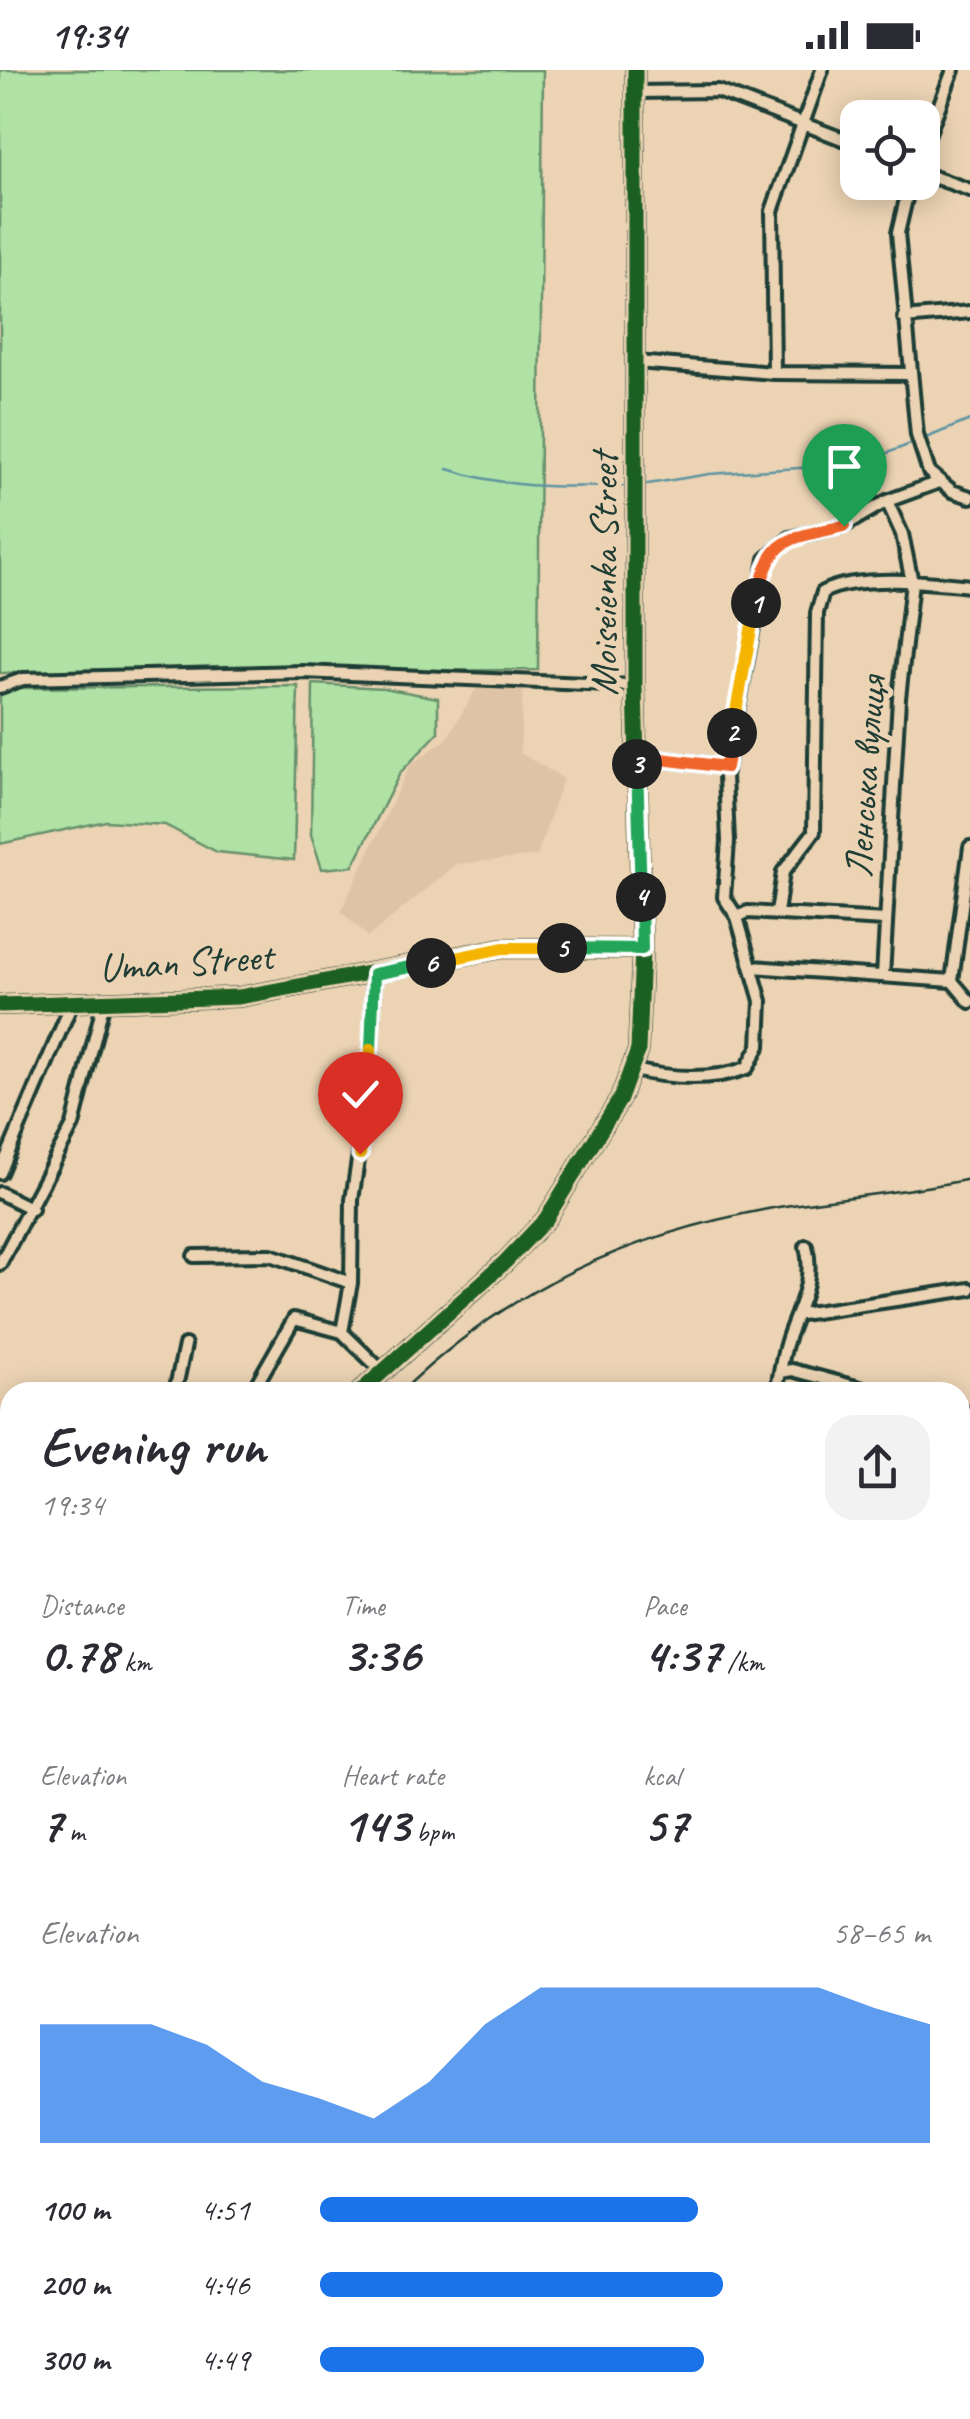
<!DOCTYPE html>
<html lang="en">
<head>
<meta charset="utf-8">
<style>
  body { margin:0; font-family:Caveat,sans-serif; background:#f2f2f3; color:#2b2b33; height:100vh; display:flex; flex-direction:column; font-size:38px; white-space:nowrap }
  * { box-sizing:border-box; margin:0 }
  p { font-size:32px; color:#7c7c81 }
  .icon { flex:none; width:55px; height:55px; fill:none; stroke:currentColor; stroke-width:2; stroke-linecap:round; stroke-linejoin:round }
  .map { position:relative; flex:1; overflow:hidden }
  .details { position:absolute; left:0px; top:1312px; width:970px; height:1038px; display:flex; flex-direction:column; background:#fff; border-radius:30px 30px 0 0; box-shadow:0 5px 25px #0003 }
  .details>* { flex:none }
  .fabs { position:absolute; left:840px; top:30px; display:grid; gap:20px }
  .fabs a { display:grid; place-items:center; width:100px; height:100px; border-radius:20px; background:#fff; box-shadow:0 5px 25px #0003; font-size:50px }
  .pin { position:absolute; display:grid; place-items:center; width:85px; height:85px; color:#fff; margin:-102px -42px; border-radius:50% 50% 50% 0; rotate:-45deg; box-shadow:0 0 10px #0007 }
  .pin .icon { rotate:45deg }
  .km { position:absolute; width:50px; height:50px; margin:-25px; border-radius:50%; background:#222; color:#fff; font-size:28px; line-height:50px; text-align:center }
  .round { display:grid; place-items:center; flex:none; width:105px; height:105px; border-radius:30px; background:#f2f2f3 }
  .overview { display:flex; align-items:center; justify-content:space-between; height:170px; padding:0 40px }
  h1 { font-size:55px; font-weight:800; line-height:75px }
  .metrics { display:grid; grid-template-columns:repeat(3,1fr); gap:15px; height:170px; padding:10px 40px }
  .metrics div { display:grid; align-content:center }
  .metrics b { font-size:50px; font-weight:800 }
  .metrics small { font-size:28px; font-weight:400 }
  .metrics p { font-size:28px }
  .chart { height:280px; padding:20px 40px }
  .chart p { display:flex; justify-content:space-between }
  .chart svg { width:100%; height:180px; margin-top:10px; fill:#1a73e8; opacity:.7 }
  ul { padding:0 40px; list-style:none; font-size:32px }
  li { display:grid; grid-template-columns:160px 120px 1fr; align-items:center; height:75px }
  li i { height:25px; border-radius:12px; background:#1a73e8 }
  .status { display:flex; justify-content:space-between; align-items:center; height:70px; padding:0 50px; background:#fff; direction:ltr }
  .status svg { height:28px; fill:currentColor }
  .map>svg:first-child { display:block }
  .built { fill:#dfc3a6 }
  .green { fill:#afe2a4; stroke:#67906c; stroke-width:2.5 }
  .lines { fill:none; stroke-linecap:round; stroke-linejoin:round }
  .stream { stroke:#5e94a1; stroke-width:2.5 }
  .street-casing { stroke:#1f3d34; stroke-width:18 }
  .secondary-casing { stroke:#1f3d34; stroke-width:22 }
  .street { stroke:#ebd3b3; stroke-width:10 }
  .secondary { stroke:#ebd3b3; stroke-width:15 }
  .rail { stroke:#1f3d34; stroke-width:2.5 }
  .cycleway-casing { stroke:#ebd3b3; stroke-width:21 }
  .cycleway { stroke:#1b5e20; stroke-width:15 }
  .split-1-casing { stroke:#fff; stroke-width:20 }
  .split-2-casing { stroke:#fff; stroke-width:20 }
  .split-3-casing { stroke:#fff; stroke-width:20 }
  .split-4-casing { stroke:#fff; stroke-width:20 }
  .split-5-casing { stroke:#fff; stroke-width:20 }
  .split-6-casing { stroke:#fff; stroke-width:20 }
  .split-7-casing { stroke:#fff; stroke-width:20 }
  .split-8-casing { stroke:#fff; stroke-width:20 }
  .split-1 { stroke:#f0652b; stroke-width:12 }
  .split-2 { stroke:#f5b400; stroke-width:12 }
  .split-3 { stroke:#f0652b; stroke-width:12 }
  .split-4 { stroke:#22a559; stroke-width:12 }
  .split-5 { stroke:#22a559; stroke-width:12 }
  .split-6 { stroke:#f5b400; stroke-width:12 }
  .split-7 { stroke:#22a559; stroke-width:12 }
  .split-8 { stroke:#f5b400; stroke-width:12 }
  .labels { text-anchor:middle; dominant-baseline:central; stroke-width:10; stroke-linejoin:round; paint-order:stroke }
  .street-label { font-size:40px; fill:#1f3d34; stroke:#ebd3b3 }
</style>
</head>
<body>
<div class="status"><b>19:34</b><svg viewBox="0 0 49 12"><path d="M0 12V9h3v3zM5 12V6h3v6zM10 12V3h3v9zM15 12V0h3v12zM26 1h20v11H26zM47 4h2v5h-2z"/></svg></div>
<div class="map">
<svg width="970" height="2349" viewBox="0 0 970 2349">
  <rect width="100%" height="100%" fill="#ebd3b3"/>
  <filter id="ink" filterUnits="userSpaceOnUse"><feTurbulence type="fractalNoise" baseFrequency=".01" numOctaves="2"/><feDisplacementMap in="SourceGraphic" scale="20" xChannelSelector="R" yChannelSelector="G"/><feConvolveMatrix kernelMatrix="1 2 1 2 8 2 1 2 1" color-interpolation-filters="sRGB"/></filter>
  <g filter="url(#ink)">
    <path class="built" d="M523,615L520,683L563,708L537,786L457,794L368,867L341,841L410,695L447,669L476,619Z
      M0,2134L10,2143V2279L0,2283Z"/>
    <path class="green" d="M0,0H543L538,600L0,603Z
      M313,614L384,618L438,628V663L400,703L353,796L322,799L311,765Z
      M298,616L294,790L217,782L165,755L106,751L0,774V623L12,618Z"/>
    <g class="lines">
      <path class="stream" d="M921,370L970,350
        M448,399C514,420 562,417 629,416
        M642,415L709,404L859,394L913,373"/>
      <g class="street-casing">
        <path id="street" d="M635,22L718,21L858,75
          M922,81L953,0
          M922,103L970,120
          M910,112L898,163L917,365L929,402L952,421L970,427
          M904,248L970,242
          M636,292L774,303L909,304
          M774,303L772,141L822,0
          M0,617L23,609L303,602L635,616
          M637,686L726,697
          M777,843L783,802L814,762L817,543L823,522C856,504 932,512 970,516
          M737,847L748,842L885,850
          M752,897L952,911
          M883,906L899,628L912,512L902,464L887,431
          M952,911L970,777
          M952,911L970,932
          M633,1000C669,1008 712,1011 747,998L759,976L761,931L737,847L724,827L728,771L725,706L766,489L790,468L844,456L887,431L939,412
          M0,1103L73,931
          M0,1123L32,1139
          M194,1186L271,1185L351,1213
          M0,1194L73,1055L104,931
          M801,1244L970,1219
          M342,1262L383,1302
          M781,1302L792,1300L875,1322
          M175,1322L185,1275
          M252,1322L294,1249L342,1262L351,1213L352,1130L370,1011L374,904
          M776,1322C780,1305 782,1285 788,1268C799,1235 815,1212 806,1176
          M960,1342L970,1343
          M0,1407L10,1401
          M0,1598L10,1595
          M0,1681L10,1699
          M960,1722L970,1719
          M0,1750L10,1743
          M0,1833L10,1854
          M0,1960L10,1968
          M960,2105L970,2102
          M960,2228L970,2224
          M0,2307L10,2303
          M68,2340L74,2349
          M271,2340L278,2349
          M358,2340L364,2349
          M510,2340L516,2349
          M380,2349L397,2340
          M624,2349L644,2340"/>
      </g>
      <g class="secondary-casing">
        <path id="secondary" d="M0,935L239,927L503,878L642,879
          M360,1322L505,1192L546,1149L620,1029L638,980L642,879L635,616V0
          M960,1962L970,1958"/>
      </g>
      <use href="#street" class="street"/>
      <use href="#secondary" class="secondary"/>
      <path class="rail" d="M401,1322C509,1218 626,1165 773,1138C838,1127 905,1123 970,1109
        M0,1615L10,1613"/>
      <g class="cycleway-casing">
        <path id="cycleway" d="M0,935L239,927L503,878L642,879
          M360,1322L505,1192L546,1149L620,1029L638,980L642,879L635,616V0"/>
      </g>
      <use href="#cycleway" class="cycleway"/>
    </g>
  </g>
  <g class="lines" filter="url(#ink)">
    <g class="split-1-casing">
      <path id="split-1" d="M756,533C771,467 782,470 844,456"/>
    </g>
    <g class="split-2-casing">
      <path id="split-2" d="M732,663L756,533"/>
    </g>
    <g class="split-3-casing">
      <path id="split-3" d="M637,694V686L726,697L732,663"/>
    </g>
    <g class="split-4-casing">
      <path id="split-4" d="M637,694L641,827"/>
    </g>
    <g class="split-5-casing">
      <path id="split-5" d="M562,878L642,879L641,827"/>
    </g>
    <g class="split-6-casing">
      <path id="split-6" d="M431,893L503,878H562"/>
    </g>
    <g class="split-7-casing">
      <path id="split-7" d="M371,979L374,904L431,893"/>
    </g>
    <g class="split-8-casing">
      <path id="split-8" d="M360,1084L371,979"/>
    </g>
    <use href="#split-1" class="split-1"/>
    <use href="#split-2" class="split-2"/>
    <use href="#split-3" class="split-3"/>
    <use href="#split-4" class="split-4"/>
    <use href="#split-5" class="split-5"/>
    <use href="#split-6" class="split-6"/>
    <use href="#split-7" class="split-7"/>
    <use href="#split-8" class="split-8"/>
  </g>
  <g class="labels">
    <g class="street-label">
      <text transform="translate(604 504) rotate(-90)">Moiseienka Street</text>
      <text transform="translate(865 707) rotate(-86)">Ленська вулиця</text>
      <text transform="translate(186 892) rotate(-4)">Uman Street</text>
    </g>
  </g>
</svg>
<div class="fabs">
<a><svg class="icon" aria-label="locate" viewBox="0 0 24 24"><circle cx="12" cy="12" r="6"/><path d="M12 2v4M12 18v4M2 12h4M18 12h4"/></svg></a>
</div>
<div class="pin" style="left:844px;top:456px;background:#1e9e55"><svg class="icon" aria-label="arrive" viewBox="0 0 24 24"><path d="M6 21V4h12l-3 4 3 4H6"/></svg></div>
<div class="pin" style="left:360px;top:1084px;background:#d93025"><svg class="icon" aria-label="check" viewBox="0 0 24 24"><path d="M5 12l5 5 9-10"/></svg></div>
<b class="km" style="left:756px;top:533px">1</b>
<b class="km" style="left:732px;top:663px">2</b>
<b class="km" style="left:637px;top:694px">3</b>
<b class="km" style="left:641px;top:827px">4</b>
<b class="km" style="left:562px;top:878px">5</b>
<b class="km" style="left:431px;top:893px">6</b>
<section class="details">
<div class="overview"><div><h1>Evening run</h1><p>19:34</p></div><a class="round"><svg class="icon" aria-label="share" viewBox="0 0 24 24"><path d="M12 15V3M7 8l5-5 5 5M5 13v7h14v-7"/></svg></a></div>
<div class="metrics">
<div><p>Distance</p><b>0.78<small> km</small></b></div>
<div><p>Time</p><b>3:36</b></div>
<div><p>Pace</p><b>4:37<small> /km</small></b></div>
</div>
<div class="metrics">
<div><p>Elevation</p><b>7<small> m</small></b></div>
<div><p>Heart rate</p><b>143<small> bpm</small></b></div>
<div><p>kcal</p><b>57</b></div>
</div>
<div class="chart"><p><span>Elevation</span>58–65 m</p>
<svg viewBox="0 0 160 44" preserveAspectRatio="none"><path d="M0 44V15L10 15L20 15L30 20L40 29L50 33L60 38L70 29L80 15L90 6L100 6L110 6L120 6L130 6L140 6L150 11L160 15V44z"/></svg>
</div>
<ul>
<li><b>100 m</b>4:51<i style="width:62%"></i></li>
<li><b>200 m</b>4:46<i style="width:66%"></i></li>
<li><b>300 m</b>4:49<i style="width:63%"></i></li>
</ul>
</section>
</div>
</body>
</html>
